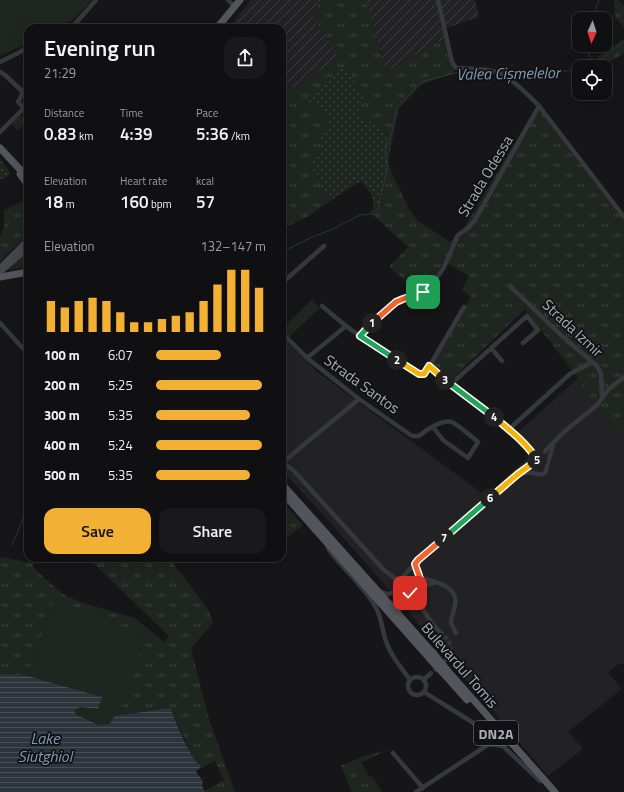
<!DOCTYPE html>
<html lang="en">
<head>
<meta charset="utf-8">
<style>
  body { margin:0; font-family:"Titillium Web",sans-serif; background:#19191b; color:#f1f3f6; height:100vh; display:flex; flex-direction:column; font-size:15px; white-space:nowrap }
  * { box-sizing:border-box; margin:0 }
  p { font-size:13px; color:#9c9d9f }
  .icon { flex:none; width:22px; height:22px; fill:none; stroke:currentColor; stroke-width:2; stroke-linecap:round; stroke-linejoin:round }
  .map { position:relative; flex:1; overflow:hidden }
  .sheet { position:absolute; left:24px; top:24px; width:262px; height:538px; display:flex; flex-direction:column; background:#101012; border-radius:12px; box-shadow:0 4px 16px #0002,0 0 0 1px #303032 }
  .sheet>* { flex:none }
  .needle { width:26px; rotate:183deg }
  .controls { position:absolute; left:572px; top:12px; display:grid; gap:8px }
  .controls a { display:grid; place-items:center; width:40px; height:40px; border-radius:8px; background:#101012; box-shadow:0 4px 16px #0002,0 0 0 1px #303032; font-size:20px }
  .pin { position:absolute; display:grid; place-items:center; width:34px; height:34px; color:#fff; margin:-17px; border-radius:8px; box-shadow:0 2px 6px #0006 }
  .km { position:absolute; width:20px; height:20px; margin:-10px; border-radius:50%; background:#222; color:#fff; font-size:11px; line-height:20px; text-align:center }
  .round { display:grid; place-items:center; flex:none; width:42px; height:42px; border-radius:12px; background:#19191b }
  .overview { display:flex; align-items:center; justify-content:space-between; height:68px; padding:0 20px }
  h1 { font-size:22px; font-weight:600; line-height:30px }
  .metrics { display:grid; grid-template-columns:repeat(3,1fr); gap:6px; height:68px; padding:4px 20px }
  .metrics div { display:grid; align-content:center }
  .metrics b { font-size:17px; font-weight:600 }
  .metrics small { font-size:11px; font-weight:400 }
  .metrics p { font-size:11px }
  .chart { height:112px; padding:8px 20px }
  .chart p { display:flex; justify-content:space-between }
  .chart svg { width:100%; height:72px; margin-top:4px; stroke:#f2b134; stroke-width:6 }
  .primary-button { display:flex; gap:8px; margin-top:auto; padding:8px 20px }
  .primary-button a { flex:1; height:46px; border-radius:12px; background:#f2b134; color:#111; font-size:16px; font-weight:600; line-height:46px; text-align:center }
  .primary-button a+a { background:#19191b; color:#f1f3f6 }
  ul { padding:0 20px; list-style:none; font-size:13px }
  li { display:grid; grid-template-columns:64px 48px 1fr; align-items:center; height:30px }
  li i { height:10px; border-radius:5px; background:#f2b134 }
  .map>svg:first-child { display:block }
  .built { fill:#222225 }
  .industrial { fill:url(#industrial-furrows) }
  .grass { fill:url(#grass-tufts) }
  .park { fill:#1e261f }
  .garden { fill:url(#garden-dots) }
  .water { fill:url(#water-rules) }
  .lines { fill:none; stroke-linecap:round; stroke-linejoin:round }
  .stream { stroke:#2c353c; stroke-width:1 }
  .minor-tunnel { stroke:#333438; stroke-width:4.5; stroke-dasharray:4.5 2; stroke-linecap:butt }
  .minor { stroke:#37383d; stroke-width:4.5 }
  .secondary { stroke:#45474d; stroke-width:6 }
  .primary { stroke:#53555c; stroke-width:7 }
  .primary-bridge { stroke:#53555c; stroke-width:7 }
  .split-1-casing { stroke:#fff; stroke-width:8 }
  .split-2-casing { stroke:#fff; stroke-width:8 }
  .split-3-casing { stroke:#fff; stroke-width:8 }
  .split-4-casing { stroke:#fff; stroke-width:8 }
  .split-5-casing { stroke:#fff; stroke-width:8 }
  .split-6-casing { stroke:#fff; stroke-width:8 }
  .split-7-casing { stroke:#fff; stroke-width:8 }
  .split-8-casing { stroke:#fff; stroke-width:8 }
  .split-9-casing { stroke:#fff; stroke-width:8 }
  .split-1 { stroke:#f0652b; stroke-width:5 }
  .split-2 { stroke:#22a559; stroke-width:5 }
  .split-3 { stroke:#f5b400; stroke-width:5 }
  .split-4 { stroke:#22a559; stroke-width:5 }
  .split-5 { stroke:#f5b400; stroke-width:5 }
  .split-6 { stroke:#f5b400; stroke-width:5 }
  .split-7 { stroke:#22a559; stroke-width:5 }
  .split-8 { stroke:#f0652b; stroke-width:5 }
  .split-9 { stroke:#f0652b; stroke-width:5 }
  .labels { text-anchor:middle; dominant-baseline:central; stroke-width:3.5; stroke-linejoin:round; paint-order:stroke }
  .shield { fill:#111113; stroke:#7b7e86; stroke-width:1 }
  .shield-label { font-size:14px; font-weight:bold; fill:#a8adb8 }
  .street-label { font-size:15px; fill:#a8adb8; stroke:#111113 }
  .water-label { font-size:16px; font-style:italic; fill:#7f9bb3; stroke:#111113 }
</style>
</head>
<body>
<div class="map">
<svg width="624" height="792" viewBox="0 0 624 792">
  <defs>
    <pattern id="industrial-furrows" width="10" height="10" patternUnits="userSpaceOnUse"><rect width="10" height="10" fill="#222225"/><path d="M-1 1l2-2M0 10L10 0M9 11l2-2" fill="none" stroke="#3f3f43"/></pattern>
    <pattern id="grass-tufts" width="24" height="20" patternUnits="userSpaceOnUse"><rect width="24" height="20" fill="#1e261f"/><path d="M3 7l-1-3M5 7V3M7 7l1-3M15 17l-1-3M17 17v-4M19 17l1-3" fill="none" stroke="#3c433d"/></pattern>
    <pattern id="garden-dots" width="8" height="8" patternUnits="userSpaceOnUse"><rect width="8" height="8" fill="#1e261f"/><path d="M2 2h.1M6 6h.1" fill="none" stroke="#3c433d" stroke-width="1.8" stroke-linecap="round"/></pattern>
    <pattern id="water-rules" width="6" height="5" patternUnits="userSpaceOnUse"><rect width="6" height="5" fill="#2c353c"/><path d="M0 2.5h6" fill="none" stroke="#485056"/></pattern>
  </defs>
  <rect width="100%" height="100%" fill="#161618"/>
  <path class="built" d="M282,337L316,371L486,496L533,453L515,435L578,378L601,413L624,440V663L617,665L608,673L622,689L568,732L583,749L548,776L406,609L320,511L282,471Z"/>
  <path class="industrial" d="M251,0H322L312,15L339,55L297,89L294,87L282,98V28H228Z
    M366,0H475L479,17L447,28L448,36L386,72Z"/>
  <path class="grass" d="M322,0H366L386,72L448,36L454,73L422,84L399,108L391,146L385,144L388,133L365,119L355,105L305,100L325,114L329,126L324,147L311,160L320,177L317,180L330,201L307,217L282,229V98L294,86L297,89L339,55L312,15Z
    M614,0H618L624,6V28L615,17Z
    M624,39V53L603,67L597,57Z
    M538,104L624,215V440L601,413L578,378L525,309L449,382L431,367L471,296L462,290L469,276L444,261L437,273L418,292L389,267L408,247L372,214L378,209L388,165L409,209L418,221L450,242L466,225Z
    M28,199V235L0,261V236L4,227V210Z
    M28,252V267L9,270L8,269Z
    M282,501L303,525L282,542Z
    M0,557L33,563L34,568L51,584L66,596L83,603L135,618L164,642L169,636L88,558H169L208,609L213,623L191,648L208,716L235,792H205L204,791L224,780L215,761L201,768L194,759L170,709L115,716L121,709L144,635L57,602L52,605L28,676L0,674Z
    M387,750L361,763L370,778L372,776L382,792H352L341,766L361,757Z"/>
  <path class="park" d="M0,0H92L73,20L58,28H28V43L0,56Z
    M20,115L27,121L18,131L11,124Z
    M312,300L320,308L289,337L282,330V328Z
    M57,602H62L144,635L143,639H145L121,709L109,724L99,725L77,715L74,711L80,707L101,697L28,676L52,605Z"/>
  <path class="garden" d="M345,65L364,99L355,105L365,119L388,133L385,144L391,146L388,165L378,209L372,214L369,212L374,209L372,195L361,181L330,201L317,180L320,177L309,164L311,160L323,148L317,138L329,126L325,114L305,99Z
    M0,159L11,174L0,180Z"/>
  <path class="water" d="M0,674L28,676L102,697L98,709L80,707L74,711L77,715L99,725L109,724L115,716L170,708C179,729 187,751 201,768L197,770L196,772L203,781L202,785L205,792H0Z"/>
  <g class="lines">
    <path class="stream" d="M592,19L599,0
      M586,45L592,63
      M586,67L602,59L624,41
      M500,71H568L579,69
      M282,252L310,238L333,229L360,215L372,214L378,209L388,165L385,154L386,143L390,140L397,108L421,82L459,72H481
      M12,545L28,507"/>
    <path class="minor-tunnel" d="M429,675L446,660L451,652L449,641L439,631"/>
    <path class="minor" d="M228,0L235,7
      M438,0L452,62L456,68C470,69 491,68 503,75C515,81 529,96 539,106L624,217
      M67,28L75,24L96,0
      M0,62L28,48
      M0,72L5,75L23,92L28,91
      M0,132L24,108L18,102L23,92
      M282,283L324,246
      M511,287L562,336L597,366L601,374L602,396
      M322,306L346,326
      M0,323L28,354
      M282,333L307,358L359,399L412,436H419C426,430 442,419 452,422C458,425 472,437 478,442L468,458L443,440L433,427
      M360,336L405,366L421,375L429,367L464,307
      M491,348L502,361
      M307,358L346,326L360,336L375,320L396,303L403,299L423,292L439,275L444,267L458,235L468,228L475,220L539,106
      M429,367C455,388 482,408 508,430C519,439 530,449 538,461
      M451,384L527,316L538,330L523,343
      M508,430L570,374L592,362
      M538,461L546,450L564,432L597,405L609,389L624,377
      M282,462L294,471L383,569L401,583
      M283,462L359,399
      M547,466L553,445
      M328,548L332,554C346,571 364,587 375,606C382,617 382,632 387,644C392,658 402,668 410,680
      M415,565L421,580L419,601
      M420,577C433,582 459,585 455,605C454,612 451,617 451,623L456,633
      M401,585L405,591L411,593
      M421,587L433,583
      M380,591L387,594L393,593L401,585L402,578L418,560L518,474L538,461L544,462L547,466C546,478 540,474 532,473C527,472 523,473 518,474
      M412,593C422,605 427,620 439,631
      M400,614C395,601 399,598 410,593
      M408 686a9 9 0 1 1 18 0a9 9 0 1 1-18 0Z
      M423,680L429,675
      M424,692L488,732L540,781
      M393,753L423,788
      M416,792L489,744L503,746"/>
    <path class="secondary" d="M0,268L28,240
      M0,272L28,248"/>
    <path class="primary" d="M217,28L240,0
      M0,148L28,178
      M20,174L28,185
      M0,277L28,272
      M282,484L434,654
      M282,492L430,659
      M447,670L555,792
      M443,673L467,700"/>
    <path class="primary-bridge" d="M434,654L447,670
      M430,659L443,673"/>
  </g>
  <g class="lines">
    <g class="split-1-casing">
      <path id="split-1" d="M372,323L396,302L403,299L423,292"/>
    </g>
    <g class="split-2-casing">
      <path id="split-2" d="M372,323L360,336L397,360"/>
    </g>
    <g class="split-3-casing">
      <path id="split-3" d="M397,360L419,374H424L429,366L445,380"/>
    </g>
    <g class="split-4-casing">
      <path id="split-4" d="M445,380L494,417"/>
    </g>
    <g class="split-5-casing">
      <path id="split-5" d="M494,417C509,430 527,443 537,460"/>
    </g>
    <g class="split-6-casing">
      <path id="split-6" d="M490,498L518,474L537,460"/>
    </g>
    <g class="split-7-casing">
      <path id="split-7" d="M444,538L490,498"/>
    </g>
    <g class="split-8-casing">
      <path id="split-8" d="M421,585C421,578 417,571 415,564L418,560L444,538"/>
    </g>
    <g class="split-9-casing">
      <path id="split-9" d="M410,593L417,591L421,585"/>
    </g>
    <use href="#split-1" class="split-1"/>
    <use href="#split-2" class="split-2"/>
    <use href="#split-3" class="split-3"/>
    <use href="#split-4" class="split-4"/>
    <use href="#split-5" class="split-5"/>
    <use href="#split-6" class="split-6"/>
    <use href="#split-7" class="split-7"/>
    <use href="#split-8" class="split-8"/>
    <use href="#split-9" class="split-9"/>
  </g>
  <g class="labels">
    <rect class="shield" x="474" y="721" width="44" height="24" rx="3"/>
    <g class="shield-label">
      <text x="496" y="733">DN2A</text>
    </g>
    <g class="street-label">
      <text transform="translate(485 176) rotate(-59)">Strada Odessa</text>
      <text transform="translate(573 328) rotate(43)">Strada Izmir</text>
      <text transform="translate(362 384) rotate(36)">Strada Santos</text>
      <text transform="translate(460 665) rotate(49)">Bulevardul Tomis</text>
    </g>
    <g class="water-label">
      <text transform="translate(508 73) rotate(-1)">Valea Cișmelelor</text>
      <text x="45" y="738">Lake<tspan x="45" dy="18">Siutghiol</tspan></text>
    </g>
  </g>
</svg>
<div class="controls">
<a><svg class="needle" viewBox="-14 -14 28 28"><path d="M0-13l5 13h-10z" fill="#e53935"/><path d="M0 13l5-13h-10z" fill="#9c9d9f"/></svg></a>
<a><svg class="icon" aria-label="locate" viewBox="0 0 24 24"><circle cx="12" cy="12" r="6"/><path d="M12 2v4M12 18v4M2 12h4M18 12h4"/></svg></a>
</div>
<div class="pin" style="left:423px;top:292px;background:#1e9e55"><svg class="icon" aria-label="arrive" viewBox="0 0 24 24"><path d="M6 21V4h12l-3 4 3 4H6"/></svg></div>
<div class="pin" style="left:410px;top:593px;background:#d93025"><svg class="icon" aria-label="check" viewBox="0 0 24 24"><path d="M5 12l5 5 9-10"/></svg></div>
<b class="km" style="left:372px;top:323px">1</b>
<b class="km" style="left:397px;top:360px">2</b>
<b class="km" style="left:445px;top:380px">3</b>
<b class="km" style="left:494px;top:417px">4</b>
<b class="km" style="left:537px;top:460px">5</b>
<b class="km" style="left:490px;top:498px">6</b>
<b class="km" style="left:444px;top:538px">7</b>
<section class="sheet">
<div class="overview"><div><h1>Evening run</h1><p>21:29</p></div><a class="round"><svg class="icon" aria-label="share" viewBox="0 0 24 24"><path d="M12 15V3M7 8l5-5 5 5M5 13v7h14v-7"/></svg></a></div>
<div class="metrics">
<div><p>Distance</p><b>0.83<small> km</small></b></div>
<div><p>Time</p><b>4:39</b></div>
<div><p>Pace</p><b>5:36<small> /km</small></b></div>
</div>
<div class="metrics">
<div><p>Elevation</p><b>18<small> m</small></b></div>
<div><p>Heart rate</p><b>160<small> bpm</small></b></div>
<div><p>kcal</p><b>57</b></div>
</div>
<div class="chart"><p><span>Elevation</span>132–147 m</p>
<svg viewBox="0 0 160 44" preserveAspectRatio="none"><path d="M5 44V25M15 44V29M25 44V25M35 44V23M45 44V25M55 44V32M65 44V38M75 44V38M85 44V36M95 44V34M105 44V32M115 44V25M125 44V15M135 44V6M145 44V6M155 44V17"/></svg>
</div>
<ul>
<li><b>100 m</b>6:07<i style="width:59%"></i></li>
<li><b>200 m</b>5:25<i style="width:96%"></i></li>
<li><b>300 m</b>5:35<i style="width:85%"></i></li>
<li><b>400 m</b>5:24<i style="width:96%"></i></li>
<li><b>500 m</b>5:35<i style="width:85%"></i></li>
</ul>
<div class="primary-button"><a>Save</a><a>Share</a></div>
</section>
</div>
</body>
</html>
